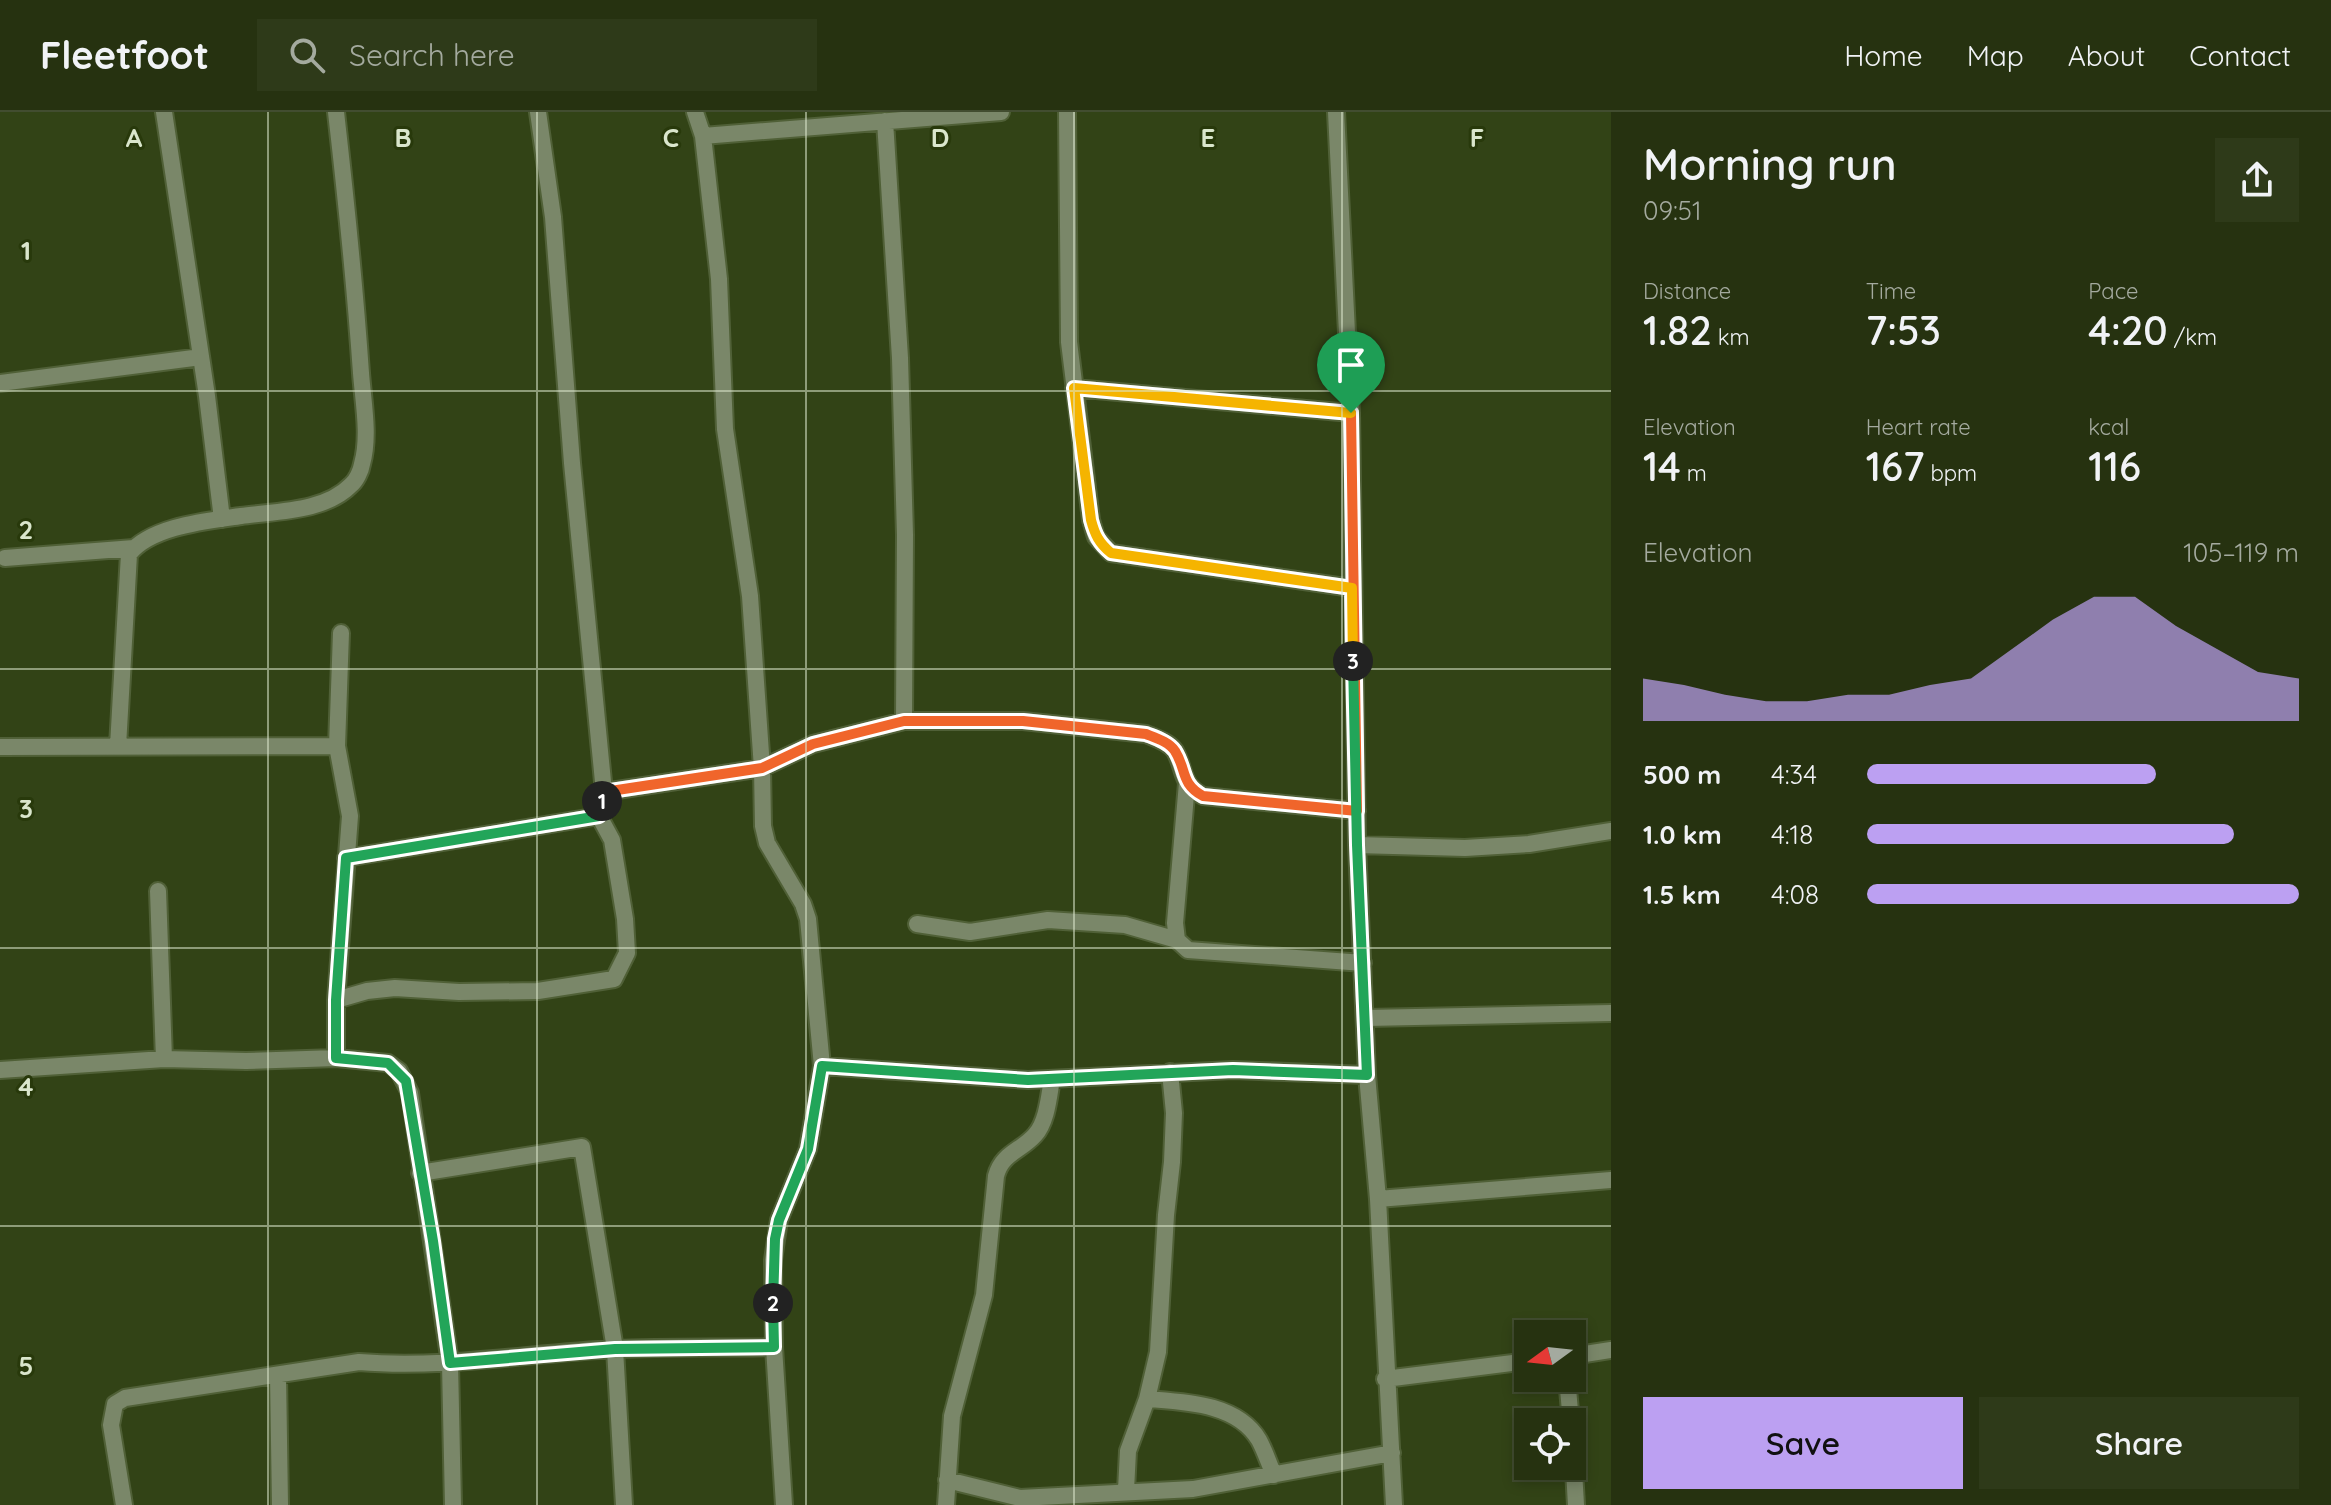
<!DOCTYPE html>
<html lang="en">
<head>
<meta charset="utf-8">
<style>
  body { margin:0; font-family:Quicksand,sans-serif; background:#2e3a19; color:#f1f3f6; height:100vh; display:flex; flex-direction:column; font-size:30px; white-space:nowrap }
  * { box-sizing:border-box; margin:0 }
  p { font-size:26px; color:#a4aa9f }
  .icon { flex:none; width:44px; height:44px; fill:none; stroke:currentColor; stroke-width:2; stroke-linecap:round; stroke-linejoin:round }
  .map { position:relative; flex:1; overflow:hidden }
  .details { display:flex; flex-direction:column; background:#263210; width:720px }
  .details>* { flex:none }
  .needle { width:52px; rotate:255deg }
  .fabs { position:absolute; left:1514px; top:1208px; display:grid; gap:16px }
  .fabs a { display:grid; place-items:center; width:72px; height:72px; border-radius:0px; background:#263210; box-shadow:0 4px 12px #0003,0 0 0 2px #424d30; font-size:40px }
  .pin { position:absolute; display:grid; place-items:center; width:68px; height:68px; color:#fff; margin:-82px -34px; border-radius:50% 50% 50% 0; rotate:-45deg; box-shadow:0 0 8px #0007 }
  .pin .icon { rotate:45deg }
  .km { position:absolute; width:40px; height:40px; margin:-20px; border-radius:50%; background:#222; color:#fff; font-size:22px; line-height:40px; text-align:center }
  .round { display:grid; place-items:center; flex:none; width:84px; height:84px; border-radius:0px; background:#2e3a19 }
  .summary { display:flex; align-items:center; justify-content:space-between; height:136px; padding:0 32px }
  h1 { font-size:44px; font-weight:600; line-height:60px }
  .metrics { display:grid; grid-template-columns:repeat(3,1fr); gap:12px; height:136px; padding:8px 32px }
  .metrics div { display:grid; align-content:center }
  .metrics b { font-size:40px; font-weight:600 }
  .metrics small { font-size:22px; font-weight:400 }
  .metrics p { font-size:22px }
  .chart { height:224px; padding:16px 32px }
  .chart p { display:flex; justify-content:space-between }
  .chart svg { width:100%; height:144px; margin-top:8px; fill:#bca0f2; opacity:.7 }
  .primary-button { display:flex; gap:16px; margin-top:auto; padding:16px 32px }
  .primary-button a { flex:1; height:92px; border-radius:0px; background:#bca0f2; color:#111; font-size:32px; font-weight:600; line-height:92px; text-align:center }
  .primary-button a+a { background:#2e3a19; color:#f1f3f6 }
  ul { padding:0 32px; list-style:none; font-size:26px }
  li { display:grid; grid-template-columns:128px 96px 1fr; align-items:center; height:60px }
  li i { height:20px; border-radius:10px; background:#bca0f2 }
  header { display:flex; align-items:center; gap:48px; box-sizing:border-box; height:112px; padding:0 40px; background:#263210; border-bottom:2px solid #424d30 }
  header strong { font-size:38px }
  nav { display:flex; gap:44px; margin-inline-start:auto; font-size:28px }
  .search { width:560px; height:72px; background:#2e3a19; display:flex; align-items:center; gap:20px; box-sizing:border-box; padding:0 28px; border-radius:0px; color:#a4aa9f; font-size:30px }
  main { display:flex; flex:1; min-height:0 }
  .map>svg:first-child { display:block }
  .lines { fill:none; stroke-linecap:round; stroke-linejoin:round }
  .street-casing { stroke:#506037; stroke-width:20 }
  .street { stroke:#7a8769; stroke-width:16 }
  .split-1-casing { stroke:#fff; stroke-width:16 }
  .split-2-casing { stroke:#fff; stroke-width:16 }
  .split-3-casing { stroke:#fff; stroke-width:16 }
  .split-4-casing { stroke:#fff; stroke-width:16 }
  .split-1 { stroke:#f0652b; stroke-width:10 }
  .split-2 { stroke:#22a559; stroke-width:10 }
  .split-3 { stroke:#22a559; stroke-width:10 }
  .split-4 { stroke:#f5b400; stroke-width:10 }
  .grid { fill:none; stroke:#dae6cc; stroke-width:2; stroke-opacity:0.55 }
  .grid-label { font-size:26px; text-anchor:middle; font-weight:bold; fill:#dae6cc; stroke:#28390b; stroke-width:6; stroke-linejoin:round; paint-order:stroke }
</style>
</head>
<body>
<header>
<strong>Fleetfoot</strong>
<div class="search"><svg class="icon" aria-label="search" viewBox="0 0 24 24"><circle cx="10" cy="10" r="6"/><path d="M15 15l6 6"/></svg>Search here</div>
<nav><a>Home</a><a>Map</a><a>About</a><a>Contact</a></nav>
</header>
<main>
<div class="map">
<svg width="1611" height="1393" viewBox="0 0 1611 1393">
  <rect width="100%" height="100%" fill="#324316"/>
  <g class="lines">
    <g class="street-casing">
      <path id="street" d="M164,0L207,284L222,407
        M695,0L703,24L719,167L725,317L750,484L762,656L763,714L767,731L803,792L808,807L822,954L808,1037L779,1108L773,1148L774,1235L784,1393
        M1067,0L1069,230L1091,408L1096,425L1111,441L1352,476
        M1336,0L1351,301L1357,733L1367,963L1378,1087L1394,1393
        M885,9L900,246L905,423L904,609
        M703,24L1001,0
        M0,271L201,245
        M1074,276L1351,301
        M5,446L134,436
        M118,634L129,442C151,414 207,409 241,404C276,399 325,400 351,373C356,369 361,359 362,352C370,324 363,289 361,261C355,174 346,87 336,0
        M0,635L337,634
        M1187,671L1175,811L1177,828L1188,838L1363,851
        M604,680L762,656L813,632L904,609H1023L1146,622C1156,626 1169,630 1175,639C1186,659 1180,672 1203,684L1357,699
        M1357,733L1465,736L1529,732L1611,719
        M346,746L599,704L604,680L572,351L553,105L538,0
        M158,779L164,947
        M917,812L970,820L1048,808L1125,813L1177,828
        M336,888L367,879L395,876L459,880L538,879L614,867L627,841L625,807L612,728L599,704
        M1366,906L1611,901
        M336,946V888L350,704L337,634L341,521
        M822,954L1028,968L1233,958L1367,963
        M0,958L164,947L246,949L336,946L388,951L399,959L410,981L450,1251L453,1393
        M420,1061L582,1035L615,1237L624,1393
        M1378,1087L1611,1068
        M1572,1244L1611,1238
        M278,1263L280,1393
        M1567,1266L1571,1310
        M1385,1267L1528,1249
        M1147,1287C1185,1290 1237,1291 1259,1328C1265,1339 1269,1352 1274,1363
        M1572,1323L1576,1393
        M947,1368L1020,1386L1193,1377L1392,1341
        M1126,1378L1128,1339L1147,1287L1158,1240L1166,1103L1172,1050L1174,1001L1170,960
        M124,1393L111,1313L115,1292L125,1286L359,1250C445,1257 530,1241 615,1237C668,1235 721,1236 774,1235
        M946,1393L952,1304L984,1183L996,1064C1002,1041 1021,1039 1035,1023C1047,1010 1049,984 1052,967"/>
    </g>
    <use href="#street" class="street"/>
  </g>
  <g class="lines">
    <g class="split-1-casing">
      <path id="split-1" d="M602,689L604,680L762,656L813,632L904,609H1023L1146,622C1156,626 1169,630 1175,639C1187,658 1180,671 1203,684L1357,699L1351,301"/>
    </g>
    <g class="split-2-casing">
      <path id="split-2" d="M602,689L599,704L346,746L336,888V946L388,951L406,969L433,1129L450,1251L615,1237L774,1235L773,1191"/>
    </g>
    <g class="split-3-casing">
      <path id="split-3" d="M773,1191L775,1127L779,1108L808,1037L822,954L1028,968L1233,958L1367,963L1357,733L1353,549"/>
    </g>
    <g class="split-4-casing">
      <path id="split-4" d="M1351,301L1074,276L1091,408C1095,423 1099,431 1111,441L1352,476L1353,549"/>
    </g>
    <use href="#split-1" class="split-1"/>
    <use href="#split-2" class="split-2"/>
    <use href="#split-3" class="split-3"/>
    <use href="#split-4" class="split-4"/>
  </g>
  <path class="grid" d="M268,0V1393M537,0V1393M806,0V1393M1074,0V1393M1342,0V1393M0,279H1611M0,557H1611M0,836H1611M0,1114H1611"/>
  <g class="grid-label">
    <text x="134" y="35">A</text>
    <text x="403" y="35">B</text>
    <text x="671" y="35">C</text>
    <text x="940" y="35">D</text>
    <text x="1208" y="35">E</text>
    <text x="1477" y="35">F</text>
    <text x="26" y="148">1</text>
    <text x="26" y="427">2</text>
    <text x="26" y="706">3</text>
    <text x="26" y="984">4</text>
    <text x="26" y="1263">5</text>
  </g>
</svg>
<div class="fabs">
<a><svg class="needle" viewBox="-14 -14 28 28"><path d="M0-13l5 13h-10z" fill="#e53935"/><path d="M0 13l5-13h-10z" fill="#a4aa9f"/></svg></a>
<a><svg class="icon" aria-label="locate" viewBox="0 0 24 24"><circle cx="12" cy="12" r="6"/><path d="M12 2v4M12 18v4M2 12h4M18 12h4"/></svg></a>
</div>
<div class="pin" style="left:1351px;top:301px;background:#1e9e55"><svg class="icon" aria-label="arrive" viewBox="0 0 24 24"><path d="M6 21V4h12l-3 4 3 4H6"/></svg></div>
<b class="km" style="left:602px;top:689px">1</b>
<b class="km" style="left:773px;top:1191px">2</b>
<b class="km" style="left:1353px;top:549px">3</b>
</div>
<section class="details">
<div class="summary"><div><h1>Morning run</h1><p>09:51</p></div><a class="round"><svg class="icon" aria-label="share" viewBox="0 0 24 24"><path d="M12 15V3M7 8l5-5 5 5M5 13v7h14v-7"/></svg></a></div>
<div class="metrics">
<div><p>Distance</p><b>1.82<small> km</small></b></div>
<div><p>Time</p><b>7:53</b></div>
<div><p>Pace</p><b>4:20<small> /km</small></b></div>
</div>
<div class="metrics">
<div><p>Elevation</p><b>14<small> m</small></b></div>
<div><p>Heart rate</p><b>167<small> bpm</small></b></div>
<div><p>kcal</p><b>116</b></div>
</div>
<div class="chart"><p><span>Elevation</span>105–119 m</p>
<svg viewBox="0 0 160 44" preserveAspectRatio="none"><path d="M0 44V31L10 33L20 36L30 38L40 38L50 36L60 36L70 33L80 31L90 22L100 13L110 6L120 6L130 15L140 22L150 29L160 31V44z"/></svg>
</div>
<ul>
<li><b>500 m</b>4:34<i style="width:67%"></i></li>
<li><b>1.0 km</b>4:18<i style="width:85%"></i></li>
<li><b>1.5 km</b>4:08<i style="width:100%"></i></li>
</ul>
<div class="primary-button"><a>Save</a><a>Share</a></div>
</section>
</main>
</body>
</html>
